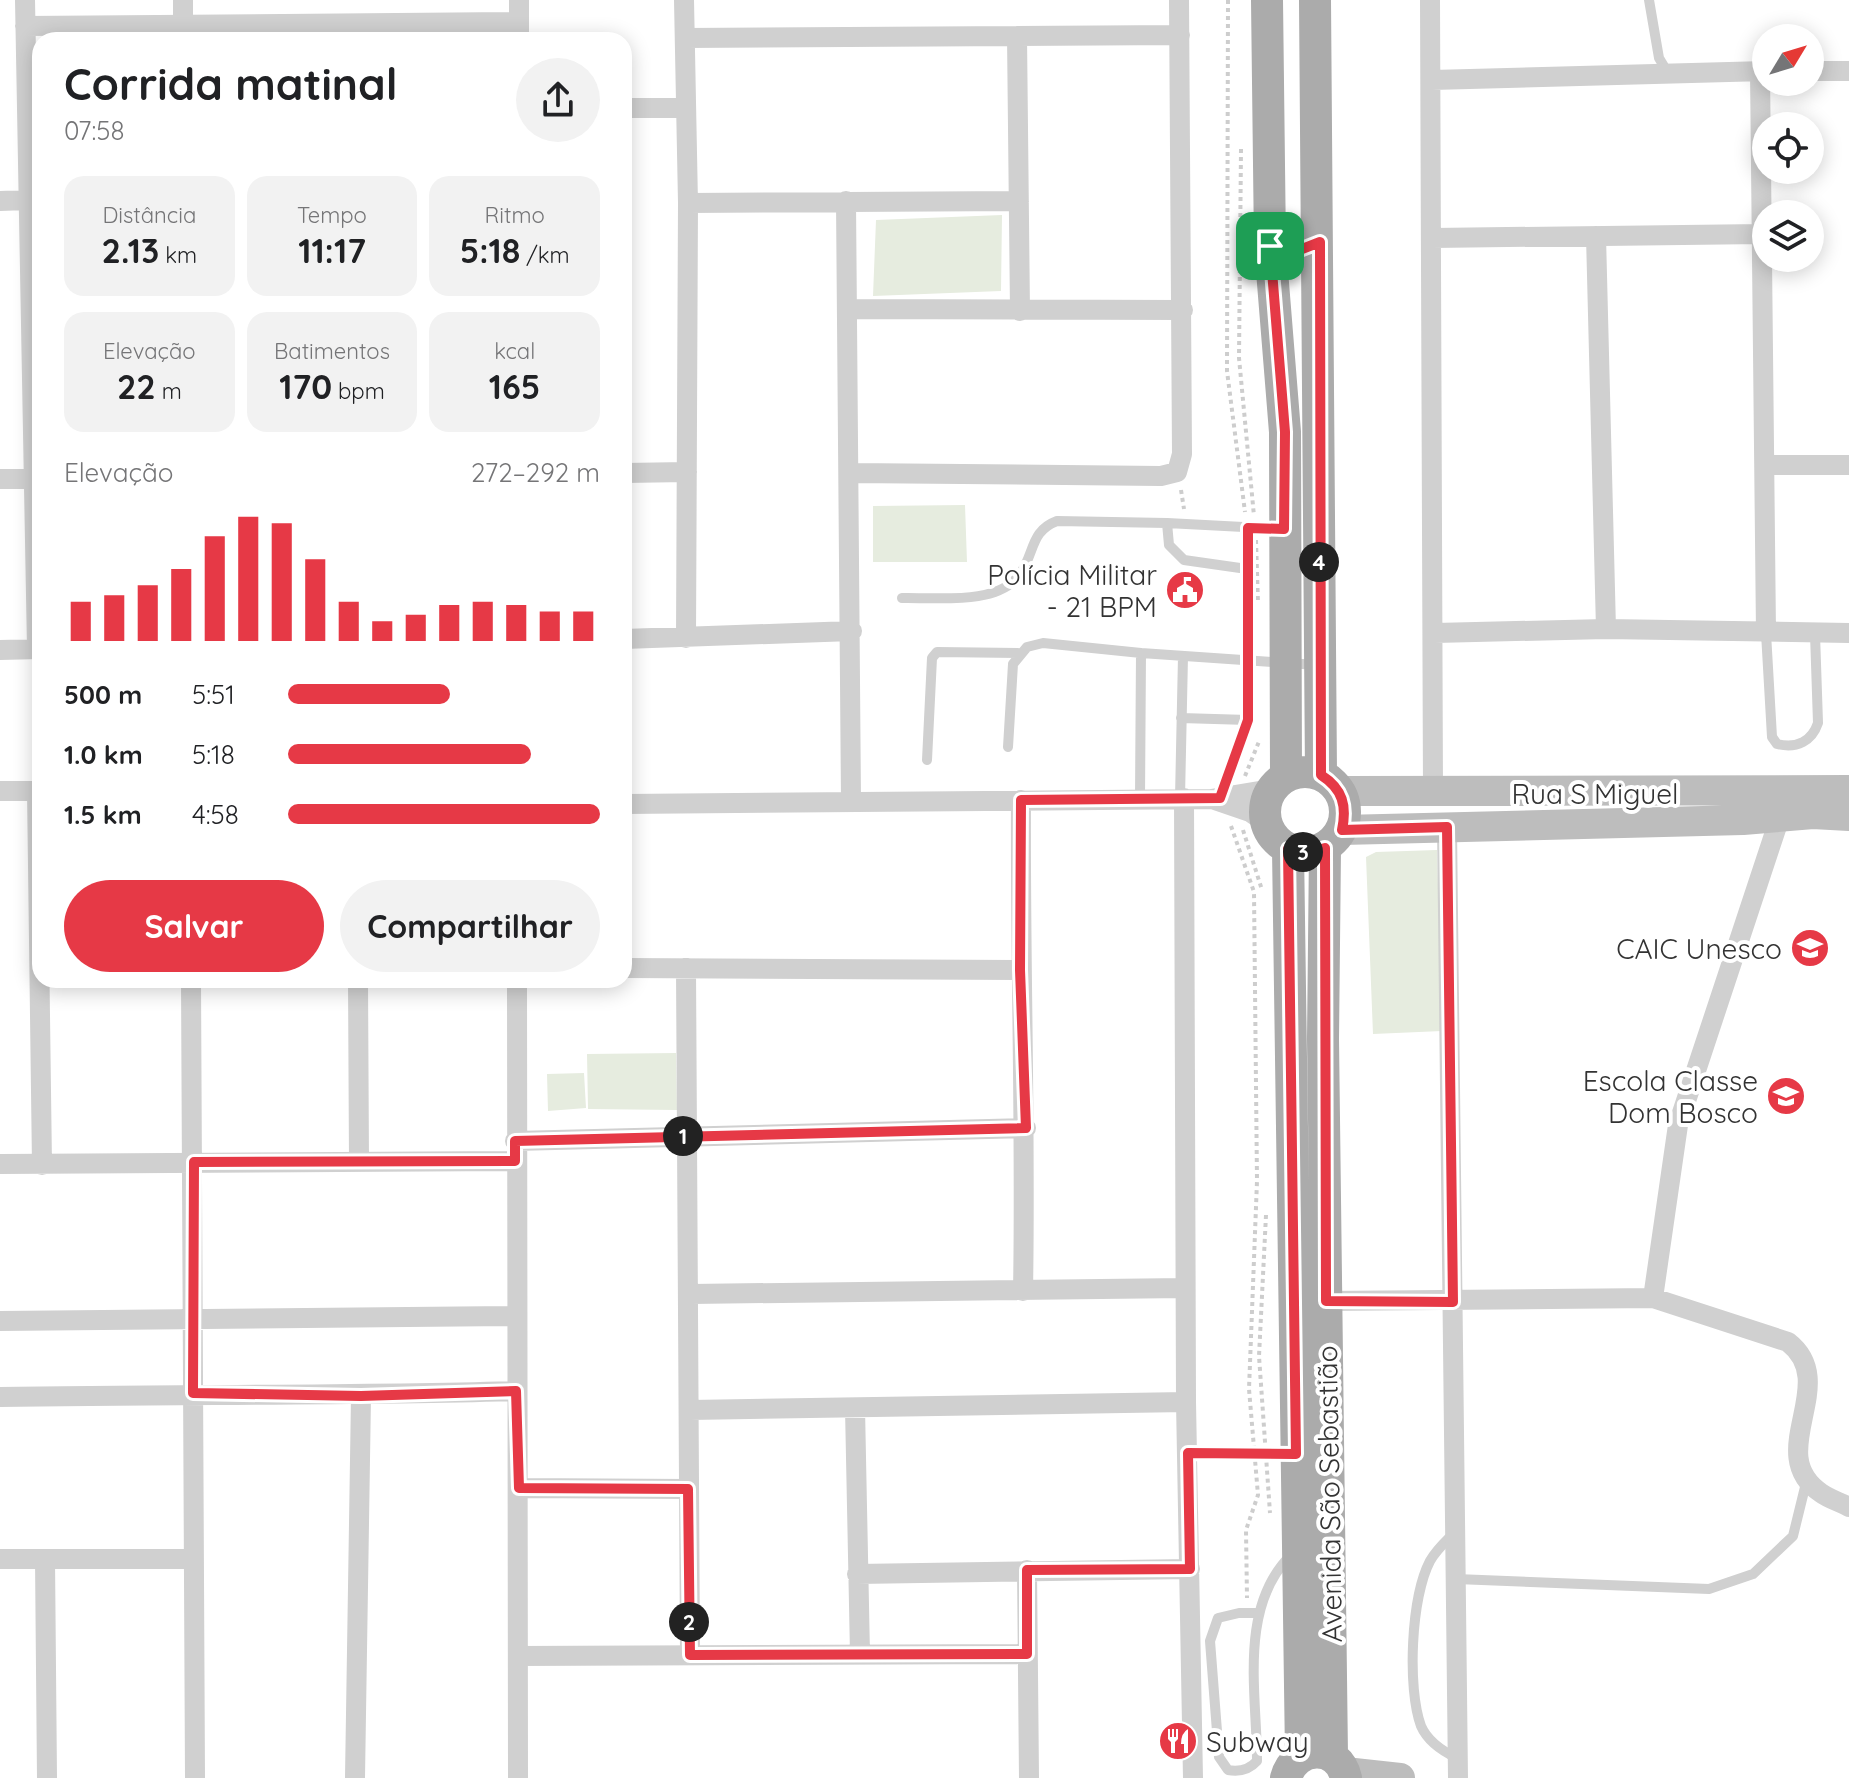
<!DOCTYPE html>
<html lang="pt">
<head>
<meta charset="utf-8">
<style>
  body { margin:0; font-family:Quicksand,sans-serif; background:#f2f2f2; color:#202124; height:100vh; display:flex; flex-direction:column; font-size:30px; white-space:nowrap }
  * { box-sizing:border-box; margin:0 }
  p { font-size:26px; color:#757577 }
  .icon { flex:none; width:44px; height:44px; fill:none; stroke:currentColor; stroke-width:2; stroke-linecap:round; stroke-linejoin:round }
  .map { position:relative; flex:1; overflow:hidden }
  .details { position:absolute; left:32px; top:32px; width:600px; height:956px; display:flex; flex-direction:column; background:#fff; border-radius:24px; box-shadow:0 4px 20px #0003 }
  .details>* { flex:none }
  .needle { width:52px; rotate:52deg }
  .controls { position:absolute; left:1752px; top:24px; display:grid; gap:16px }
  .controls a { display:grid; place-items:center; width:72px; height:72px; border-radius:50%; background:#fff; box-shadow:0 4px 20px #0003; font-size:40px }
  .pin { position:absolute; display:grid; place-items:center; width:68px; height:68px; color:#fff; margin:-34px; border-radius:16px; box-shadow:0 4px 12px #0006 }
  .km { position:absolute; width:40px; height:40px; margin:-20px; border-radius:50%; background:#222; color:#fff; font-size:22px; line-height:40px; text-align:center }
  .round { display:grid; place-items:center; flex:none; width:84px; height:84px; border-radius:42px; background:#f2f2f2 }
  .overview { display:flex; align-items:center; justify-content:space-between; height:136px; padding:0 32px }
  h1 { font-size:44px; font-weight:700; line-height:60px }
  .stats { display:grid; grid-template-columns:repeat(3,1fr); gap:12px; height:136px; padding:8px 32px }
  .stats div { display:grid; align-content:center; border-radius:20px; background:#f2f2f2; text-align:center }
  .stats b { font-size:34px; font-weight:700 }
  .stats small { font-size:22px; font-weight:400 }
  .stats p { font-size:22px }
  .chart { height:224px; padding:16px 32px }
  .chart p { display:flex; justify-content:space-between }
  .chart svg { width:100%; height:144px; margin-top:8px; stroke:#e63946; stroke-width:6 }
  .cta { display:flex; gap:16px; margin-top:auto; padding:16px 32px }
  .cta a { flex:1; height:92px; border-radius:48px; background:#e63946; color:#fff; font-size:32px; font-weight:700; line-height:92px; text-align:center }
  .cta a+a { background:#f2f2f2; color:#202124 }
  ul { padding:0 32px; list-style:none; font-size:26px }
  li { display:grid; grid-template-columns:128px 96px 1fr; align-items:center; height:60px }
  li i { height:20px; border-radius:10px; background:#e63946 }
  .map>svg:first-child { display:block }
  .green { fill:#e6ecdf }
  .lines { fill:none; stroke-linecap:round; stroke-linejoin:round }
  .path { stroke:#cdcdcd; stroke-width:4; stroke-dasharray:4 4; stroke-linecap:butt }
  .lane { stroke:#d0d0d0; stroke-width:10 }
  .street { stroke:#d0d0d0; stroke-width:20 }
  .secondary { stroke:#bdbdbd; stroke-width:30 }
  .primary { stroke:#ababab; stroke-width:32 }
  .route-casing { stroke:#fff; stroke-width:16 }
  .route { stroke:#e63946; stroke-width:10 }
  .labels { text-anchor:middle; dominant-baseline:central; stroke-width:8; stroke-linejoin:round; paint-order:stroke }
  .poi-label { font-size:28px; fill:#333; stroke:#fff; text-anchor:end }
  .street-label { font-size:28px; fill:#333; stroke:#fff }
</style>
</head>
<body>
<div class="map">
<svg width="1849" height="1778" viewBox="0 0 1849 1778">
  <rect width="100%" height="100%" fill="#fff"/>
  <path class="green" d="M1002,215L1001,291L873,296L876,220Z
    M965,505L967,562H873V506Z
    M1437,850L1442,1031L1373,1034L1366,857L1376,852Z
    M676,1053L677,1110L588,1109L587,1054Z
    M584,1073L586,1108L548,1111L547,1074Z"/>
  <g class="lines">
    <path class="path" d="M1228,0L1227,371L1245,512
      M1241,149L1239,358L1254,516
      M1181,490L1184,509
      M1256,540L1258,604
      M1247,648V581
      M1247,673L1248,708
      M1228,776L1244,732
      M1245,776L1260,739
      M1231,826L1254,892L1257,1181L1249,1389L1258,1495L1246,1530L1247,1598
      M1243,830L1262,890
      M1266,1215L1259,1356L1270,1513
      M1206,1453H1273"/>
    <path class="lane" d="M1649,0L1659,58L1668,73
      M1240,568L1184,560L1169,545L1167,523L1281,529
      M902,598C936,597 998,606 1020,574C1035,553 1030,531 1057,521L1167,523
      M1766,633L1772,737L1777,744C1797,749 1812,741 1818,723L1815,634
      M1181,718L1248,720
      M1008,747L1013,664L1027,647L1043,643L1141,653
      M927,760L932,658L937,652L1018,653
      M1140,798L1141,653L1317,665
      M1180,798L1183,656
      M1454,1533C1445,1542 1436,1550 1430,1561C1411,1597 1407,1688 1421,1726C1428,1742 1442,1751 1457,1758
      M1456,1579L1709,1589L1753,1574L1793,1536L1807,1479
      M1257,1613H1239L1218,1618L1210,1641L1219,1757L1228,1770C1239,1772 1249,1770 1257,1761C1257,1694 1238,1607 1291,1555"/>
    <path class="street" d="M25,0L37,649
      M183,0V25
      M519,0V40
      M684,0L688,203L686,638
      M1430,0L1433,793
      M25,26L519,22
      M1017,36L1020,311
      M685,38L1180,35
      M1760,71L1766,633
      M1810,71H1849
      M1432,80L1766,71
      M624,108H686
      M0,201L27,200
      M846,201L851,801
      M688,203L1019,201
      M1596,236L1606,629
      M1433,238L1762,234
      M849,309L1183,310
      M1765,465H1849
      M624,473L687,472
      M851,473L1161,476L1177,472L1182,454L1179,0
      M0,479H40
      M1435,633L1606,629L1849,633
      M624,639L852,631
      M0,650L40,649
      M0,791H40
      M37,791L42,1165
      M1184,798L1186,1402L1193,1778
      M1021,800C1020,964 1026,1127 1023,1291
      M1215,800L1250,812L1266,823
      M624,804L1211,799L1271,789
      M1447,827L1458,1778
      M624,968L1020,970
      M686,968L690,1655
      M191,980L195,1778
      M358,980L359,1162
      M517,980L518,1778
      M515,1141L1026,1128
      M0,1164L515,1161
      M691,1294L1185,1288
      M1653,1298L1678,1125L1780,817
      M1326,1301L1653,1298L1788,1342C1842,1384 1762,1453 1821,1493C1829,1499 1840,1502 1849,1507
      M0,1321L516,1316
      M0,1397C172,1394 344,1396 516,1391
      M855,1408L860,1654
      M690,1410L1186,1402
      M519,1488L688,1489
      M0,1559H194
      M45,1559L47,1778
      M1027,1570L1029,1778
      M857,1574L1190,1569
      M518,1656L1027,1654
      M355,1778L361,1396"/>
    <path class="secondary" d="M1340,791L1849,790
      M1342,830L1743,820L1813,814L1849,816
      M1345,1772L1400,1778"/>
    <path class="primary" d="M1267,0L1270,246L1285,432L1286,776
      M1315,0L1321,775
      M1265 812a40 40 0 1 1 80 0a40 40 0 1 1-80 0Z
      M1325,848L1323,1039L1332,1756
      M1288,849L1301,1755
      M1286,1778C1295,1745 1338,1743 1346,1778"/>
  </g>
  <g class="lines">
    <g class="route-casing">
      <path id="route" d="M1320,242L1321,775C1343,789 1347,806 1342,830L1447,827L1453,1302L1326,1301L1325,848L1307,853L1288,849L1296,1454L1188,1453L1190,1569L1027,1570V1654L690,1655L688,1489L519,1488L516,1391L361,1396L193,1393L194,1162L515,1161V1141L1026,1128L1020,970L1021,800L1220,798L1248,720V528L1284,529L1285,432L1270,246L1292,253Z"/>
    </g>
    <use href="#route" class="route"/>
  </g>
  <defs>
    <g id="civic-disc" transform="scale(2)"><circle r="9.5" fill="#e63946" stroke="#fff"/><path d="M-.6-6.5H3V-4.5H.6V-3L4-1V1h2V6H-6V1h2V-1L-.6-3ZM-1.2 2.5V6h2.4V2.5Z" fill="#fff"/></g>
    <g id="school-disc" transform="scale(2)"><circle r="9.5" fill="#e63946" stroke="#fff"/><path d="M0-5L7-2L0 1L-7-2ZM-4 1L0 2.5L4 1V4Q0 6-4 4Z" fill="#fff"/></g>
    <g id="restaurant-disc" transform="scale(2)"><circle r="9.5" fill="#e63946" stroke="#fff"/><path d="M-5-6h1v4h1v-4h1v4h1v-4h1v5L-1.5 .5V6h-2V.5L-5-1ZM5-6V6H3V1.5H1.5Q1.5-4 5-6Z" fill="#fff"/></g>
  </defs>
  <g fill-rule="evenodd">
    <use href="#civic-disc" x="1185" y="590"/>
    <use href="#school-disc" x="1810" y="948"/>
    <use href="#school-disc" x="1786" y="1096"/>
    <use href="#restaurant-disc" x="1178" y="1741"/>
  </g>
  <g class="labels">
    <g class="poi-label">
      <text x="1157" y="574">Polícia Militar<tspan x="1157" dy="32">- 21 BPM</tspan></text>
      <text x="1782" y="948">CAIC Unesco</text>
      <text x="1758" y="1080">Escola Classe<tspan x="1758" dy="32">Dom Bosco</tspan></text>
      <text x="1206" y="1741" text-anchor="start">Subway</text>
    </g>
    <g class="street-label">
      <text x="1595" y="793">Rua S Miguel</text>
      <text transform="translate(1329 1494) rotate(-91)">Avenida São Sebastião</text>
    </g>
  </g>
</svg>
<div class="controls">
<a><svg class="needle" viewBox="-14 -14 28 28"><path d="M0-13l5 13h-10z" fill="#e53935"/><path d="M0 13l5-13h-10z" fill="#757577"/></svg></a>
<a><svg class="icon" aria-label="locate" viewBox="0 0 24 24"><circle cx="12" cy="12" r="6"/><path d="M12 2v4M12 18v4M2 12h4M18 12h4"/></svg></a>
<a><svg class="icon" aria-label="layers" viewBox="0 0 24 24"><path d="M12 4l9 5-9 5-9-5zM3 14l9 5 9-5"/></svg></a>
</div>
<div class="pin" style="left:1270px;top:246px;background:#1e9e55"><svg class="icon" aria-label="arrive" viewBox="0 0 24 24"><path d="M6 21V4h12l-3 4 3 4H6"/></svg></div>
<b class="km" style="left:683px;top:1136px">1</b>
<b class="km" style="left:689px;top:1622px">2</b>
<b class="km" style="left:1303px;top:852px">3</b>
<b class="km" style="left:1319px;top:562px">4</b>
<section class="details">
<div class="overview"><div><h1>Corrida matinal</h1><p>07:58</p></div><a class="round"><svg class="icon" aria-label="share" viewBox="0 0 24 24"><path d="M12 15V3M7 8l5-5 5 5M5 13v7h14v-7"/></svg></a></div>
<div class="stats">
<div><p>Distância</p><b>2.13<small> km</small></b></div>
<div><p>Tempo</p><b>11:17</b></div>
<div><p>Ritmo</p><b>5:18<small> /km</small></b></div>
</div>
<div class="stats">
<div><p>Elevação</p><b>22<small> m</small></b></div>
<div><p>Batimentos</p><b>170<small> bpm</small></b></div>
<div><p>kcal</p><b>165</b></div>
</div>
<div class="chart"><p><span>Elevação</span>272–292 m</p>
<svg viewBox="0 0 160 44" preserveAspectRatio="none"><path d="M5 44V32M15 44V30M25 44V27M35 44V22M45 44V12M55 44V6M65 44V8M75 44V19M85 44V32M95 44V38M105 44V36M115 44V33M125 44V32M135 44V33M145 44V35M155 44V35"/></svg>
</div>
<ul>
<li><b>500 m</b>5:51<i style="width:52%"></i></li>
<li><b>1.0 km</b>5:18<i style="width:78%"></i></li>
<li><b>1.5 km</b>4:58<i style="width:100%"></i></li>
</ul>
<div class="cta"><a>Salvar</a><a>Compartilhar</a></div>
</section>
</div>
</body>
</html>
